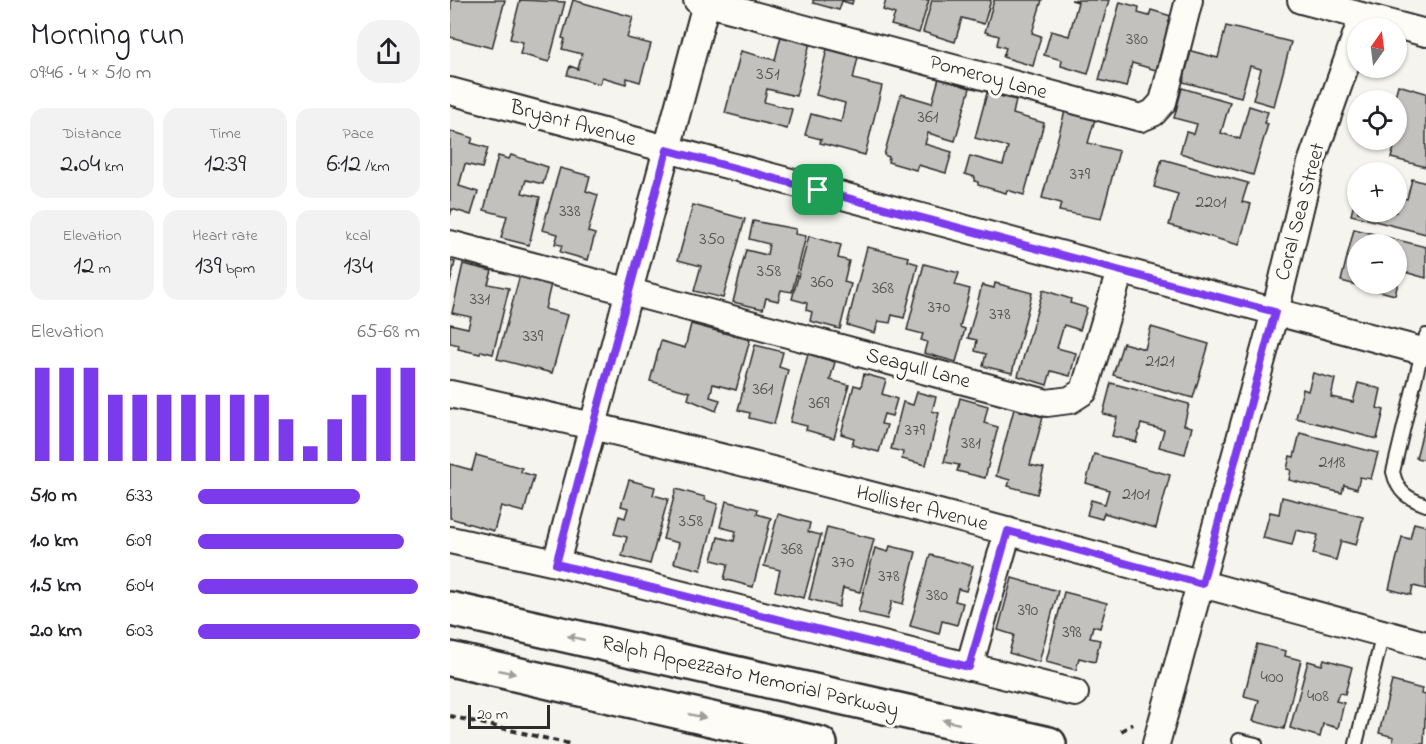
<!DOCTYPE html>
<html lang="en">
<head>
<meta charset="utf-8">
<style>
  body { margin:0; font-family:"Indie Flower",sans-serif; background:#f2f2f2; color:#202124; height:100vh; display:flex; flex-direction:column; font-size:22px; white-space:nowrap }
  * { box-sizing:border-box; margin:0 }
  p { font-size:20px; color:#757577 }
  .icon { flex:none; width:33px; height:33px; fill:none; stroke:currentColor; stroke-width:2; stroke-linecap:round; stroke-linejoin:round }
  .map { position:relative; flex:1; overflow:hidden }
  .side { display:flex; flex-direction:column; background:#fff; width:450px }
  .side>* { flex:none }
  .needle { width:39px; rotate:14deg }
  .fabs { position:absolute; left:897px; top:18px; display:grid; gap:12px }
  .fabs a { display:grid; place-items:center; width:60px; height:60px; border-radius:50%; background:#fff; box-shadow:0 2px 4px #0004; font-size:30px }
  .scale { position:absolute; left:18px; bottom:15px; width:82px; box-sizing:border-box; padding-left:6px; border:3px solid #2b2b2b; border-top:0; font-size:16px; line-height:21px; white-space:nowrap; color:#2b2b2b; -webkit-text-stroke:4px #fdfcf7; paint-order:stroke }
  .pin { position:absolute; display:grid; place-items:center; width:51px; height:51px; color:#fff; margin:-26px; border-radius:12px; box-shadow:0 3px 9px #0006 }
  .round { display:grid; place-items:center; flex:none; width:63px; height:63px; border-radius:24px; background:#f2f2f2 }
  .headline { display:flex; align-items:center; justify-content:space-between; height:102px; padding:0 30px }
  h1 { font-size:33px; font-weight:600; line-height:45px }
  .metrics { display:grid; grid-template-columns:repeat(3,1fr); gap:9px; height:102px; padding:6px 30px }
  .metrics div { display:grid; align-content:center; border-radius:15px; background:#f2f2f2; text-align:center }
  .metrics b { font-size:26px; font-weight:600 }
  .metrics small { font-size:16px; font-weight:400 }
  .metrics p { font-size:16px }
  .chart { height:168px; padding:12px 30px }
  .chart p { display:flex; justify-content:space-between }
  .chart svg { width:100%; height:108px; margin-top:6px; stroke:#7c3aed; stroke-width:6 }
  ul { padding:0 30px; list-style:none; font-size:20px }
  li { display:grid; grid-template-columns:96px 72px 1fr; align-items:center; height:45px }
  li i { height:15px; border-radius:8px; background:#7c3aed }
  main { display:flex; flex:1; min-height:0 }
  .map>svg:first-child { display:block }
  .building { fill:#c2c1be; stroke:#2b2b2b; stroke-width:1.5; fill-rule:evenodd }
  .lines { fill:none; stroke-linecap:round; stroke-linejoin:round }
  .lane-casing { stroke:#2b2b2b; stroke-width:16 }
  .street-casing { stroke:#2b2b2b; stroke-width:30 }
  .secondary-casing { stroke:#2b2b2b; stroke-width:38 }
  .path { stroke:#2b2b2b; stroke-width:4; stroke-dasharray:6 4.5; stroke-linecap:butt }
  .lane { stroke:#fdfcf7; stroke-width:12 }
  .street { stroke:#fdfcf7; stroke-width:26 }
  .secondary { stroke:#fdfcf7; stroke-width:33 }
  .oneway { fill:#9e9e9b }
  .route-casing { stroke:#fff; stroke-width:12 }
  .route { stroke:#7c3aed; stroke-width:8 }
  .labels { text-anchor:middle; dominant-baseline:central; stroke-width:6; stroke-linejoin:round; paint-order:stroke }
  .number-label { font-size:18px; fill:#515050 }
  .street-label { font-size:21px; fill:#2b2b2b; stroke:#fdfcf7 }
</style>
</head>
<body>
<main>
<section class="side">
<div class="headline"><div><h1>Morning run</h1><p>09:46 · 4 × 510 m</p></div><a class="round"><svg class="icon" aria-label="share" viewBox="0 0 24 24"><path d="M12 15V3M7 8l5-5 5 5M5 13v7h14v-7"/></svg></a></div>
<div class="metrics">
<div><p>Distance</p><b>2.04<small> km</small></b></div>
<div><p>Time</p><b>12:39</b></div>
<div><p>Pace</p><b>6:12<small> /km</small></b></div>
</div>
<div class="metrics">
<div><p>Elevation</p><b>12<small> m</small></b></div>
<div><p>Heart rate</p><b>139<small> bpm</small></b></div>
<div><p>kcal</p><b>134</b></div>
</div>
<div class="chart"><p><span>Elevation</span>65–68 m</p>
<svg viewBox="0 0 160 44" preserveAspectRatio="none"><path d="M5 44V6M15 44V6M25 44V6M35 44V17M45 44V17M55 44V17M65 44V17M75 44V17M85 44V17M95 44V17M105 44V27M115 44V38M125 44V27M135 44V17M145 44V6M155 44V6"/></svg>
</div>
<ul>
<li><b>510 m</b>6:33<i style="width:73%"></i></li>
<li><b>1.0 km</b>6:09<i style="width:93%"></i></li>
<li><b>1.5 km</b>6:04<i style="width:99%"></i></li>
<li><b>2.0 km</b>6:03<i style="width:100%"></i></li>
</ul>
</section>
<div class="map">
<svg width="976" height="744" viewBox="0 0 976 744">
  <rect width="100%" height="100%" fill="#f5f4ef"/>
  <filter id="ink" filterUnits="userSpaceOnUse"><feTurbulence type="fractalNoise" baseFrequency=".0167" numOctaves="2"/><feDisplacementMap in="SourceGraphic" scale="12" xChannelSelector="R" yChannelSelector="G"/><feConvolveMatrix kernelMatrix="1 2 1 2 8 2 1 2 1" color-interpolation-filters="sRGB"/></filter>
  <g filter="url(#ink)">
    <path class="building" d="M1,0H55L42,48L0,37Z
      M70,0L115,2L99,62L70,54L73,42L60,39Z
      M123,0L183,17L177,38L201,44L190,82L177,78L176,84L152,77L150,84L117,75L120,66L128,69L132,54L112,49L115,39L112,38Z
      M363,0H403L402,4L392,1L389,10L363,3Z
      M436,0H479L469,33L441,25L445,14L433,10Z
      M482,0H541L534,24L512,18L505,42L473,32Z
      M544,0H592L582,33L591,36L583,66L553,57L556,48L547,45L549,36L535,32Z
      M621,0H659L638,74L611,66L612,60L594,55L601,31L619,36L628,2Z
      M670,2L689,7L688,13L699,16L701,10L721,16L706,70L682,63L676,87L649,80Z
      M776,26L841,42L824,106L803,100L811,69L800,66L791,97L733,82L741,51L768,58Z
      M331,36L360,43L346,96L317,89L314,102L342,109L337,129L275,113L291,51L325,60Z
      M377,49L408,57L403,79L432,86L415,155L370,143L371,139L355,135L361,114L391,122L395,103L366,95Z
      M489,78L520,88L505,141L478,133L475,144L502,152L496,173L468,165L466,170L438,162L439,157L434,155L451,94L482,103Z
      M948,85L976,93V167L941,158L948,135L946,100H944Z
      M732,88L780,102L771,133L790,139L799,106L818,112L814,123L818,124L803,175L730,153L736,132L744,134L747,124L724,118Z
      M537,93L566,100L563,114L594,123L574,195L557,190L556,193L528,185V182L524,181L525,177L515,174L520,156L553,165L558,147L525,138Z
      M615,111L645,119L638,143L669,151L651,219L609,211L611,203L592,198Z
      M0,131L23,138L21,143L38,148L32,168L15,164L9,186L28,192L21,215L2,209L0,216Z
      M61,155L98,167L93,184L76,180L72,193L90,197L79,245L51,238L57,216L34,210L48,156L59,159Z
      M712,159L798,183L792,202L801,204L789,245L719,225L728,194L704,187Z
      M110,168L140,176L136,191L148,195L138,232L145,234L138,260L110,252L112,245L105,244L108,234L92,230Z
      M962,179L976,183V234L901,215L908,188V212H946V197L957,199Z
      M243,205L295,219L273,298L244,291L251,266L228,260Z
      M303,221L346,229L345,234L356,236L342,292L331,290L328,301L316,298L313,309L283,302L296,250L317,255L319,244L299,239Z
      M904,229L976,247V278L951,271L945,295L891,281ZM908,244H946V284H908Z
      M359,236L391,245L388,258L399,261L394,282L401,284L390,329L360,321L362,312L356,310L357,303L342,299Z
      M417,247L459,257L458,261L468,264L454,318L442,315L440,323L428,321L425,333L397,325Z
      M0,261L5,262L0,283Z
      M13,264L42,271L38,284L59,288L43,354L31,351L30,354L8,349L9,345L0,343V324L18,328L21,317L2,313Z
      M474,264L509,273L505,285L520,289L510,327L515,329L506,362L474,353L477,342L471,340L473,334L457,330Z
      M70,275L101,284L95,309L118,315L102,373L47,359Z
      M545,283L582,293L562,373L533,366L536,354L525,351L527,340L518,338L532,285L544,288Z
      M593,290L621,299L620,303L637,308L630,330L614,325L607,348L626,353L620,376L601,371L597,385L568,376Z
      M241,324L300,340L286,390L263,384L260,397L270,400L266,411L238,399L240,392L200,381L211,341L235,348Z
      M701,327L759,344L743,398L663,375L673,343L695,349Z
      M305,345L333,352L329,367L338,370L324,424L299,418L300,413L288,410Z
      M358,354L385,362L380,380L399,385L384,438L356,430L357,426L340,422Z
      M863,373L885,379L881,397L903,402L908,383L931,389L927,408L934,410L927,439L846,418L853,389L858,391Z
      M414,374L436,380L432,394L447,399L442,416L434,414L431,424L437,425L429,452L402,445L404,438L391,434L404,385L411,387Z
      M661,383L739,404L734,425L742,427L735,454L709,447L714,430L691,424L686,442L662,436L667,417L653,414Z
      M467,392L486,397L482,411L489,413L476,465L452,459L453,452L441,449L453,402L463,405Z
      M510,398L538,406L534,423L548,427L535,478L507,471L509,465L494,462Z
      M564,409L593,417L580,465L594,468L587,494L558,486L560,480L546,476Z
      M976,419V460L966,458Z
      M850,433L928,453L921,479L910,477L907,489L894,485L892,493L839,480L841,470L837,469L840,456L844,457Z
      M644,454L720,475L706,528L654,513L652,519L637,515L641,500L655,504L659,490L636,483Z
      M26,455L72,468L71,472L84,476L74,512L51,506L44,531L0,518V464L22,470Z
      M179,480L205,487L203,495L218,499L200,564L172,556L177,537L164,534L169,516L175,518L178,508L171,506Z
      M226,489L255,497V500L268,504L251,570L224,563L229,543L213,539Z
      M832,497L913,517L906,545L891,541L886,560L863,554L868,535L846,530L842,545L813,538L820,512L829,514Z
      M276,501L308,509L307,514L321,518L303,587L274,579L278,564L262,560L268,537L284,541L286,531L270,527Z
      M328,514L360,523L358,532L371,535L354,598L325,591L330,570L314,566Z
      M964,523L976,526V589L963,586L961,595L939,589L952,537L960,539Z
      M377,527L424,539L410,592L393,588L389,607L359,599Z
      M440,546L466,552L453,604L442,601L437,619L408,612L425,548L438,552Z
      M480,555L523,566L516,591L508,589L505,601L513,603L507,625L492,621L489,634L460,626Z
      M562,578L608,591L589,662L559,653L564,635L548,630Z
      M614,592L657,603L650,628L643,626L640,638L650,640L645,662L629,658L626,670L596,662Z
      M807,644L836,651L835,656L851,660L834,729L803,721L809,700L794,696Z
      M874,659L902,667L895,694L889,693L886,701L894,703L888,728L873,724L870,737L840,728L858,661L872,665Z
      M942,681L972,689L971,694L976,695L974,744H942L944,737L929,733Z"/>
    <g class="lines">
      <g class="lane-casing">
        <path id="lane" d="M976,335L943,472C948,493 957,498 976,505
          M789,740L806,744
          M906,744L933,633"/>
      </g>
      <g class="street-casing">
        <path id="street" d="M247,0L691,118L703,113L713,102L739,0
          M851,0L976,33
          M0,91L976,352
          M0,244L597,403L620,400L634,391L670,271
          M0,394C328,465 652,557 976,645
          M0,540L106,563L625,693
          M106,563L257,0
          M519,667L558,531
          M706,744L825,312L861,163L908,30"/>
      </g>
      <g class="secondary-casing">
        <path id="secondary" d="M0,609L599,744
          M0,659L370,744"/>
      </g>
      <path class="path" d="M0,716L120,744
        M671,731L683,724"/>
      <use href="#lane" class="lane"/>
      <use href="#street" class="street"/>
      <use href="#secondary" class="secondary"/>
    </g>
    <defs><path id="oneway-solid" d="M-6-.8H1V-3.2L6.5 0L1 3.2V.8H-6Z" transform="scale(1.5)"/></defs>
    <g class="oneway">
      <use href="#oneway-solid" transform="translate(126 638) rotate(-167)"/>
      <use href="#oneway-solid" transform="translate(57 672) rotate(13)"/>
      <use href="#oneway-solid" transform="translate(247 716) rotate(13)"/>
      <use href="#oneway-solid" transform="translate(501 722) rotate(-167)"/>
    </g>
  </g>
  <g class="lines" filter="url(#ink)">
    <g class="route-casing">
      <path id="route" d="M217,150L825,312L752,584L558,531L519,667L106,564Z"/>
    </g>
    <use href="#route" class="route"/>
  </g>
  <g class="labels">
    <g class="number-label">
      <text x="687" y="40">380</text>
      <text x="318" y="75">351</text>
      <text x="478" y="118">361</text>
      <text x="630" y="175">379</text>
      <text x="761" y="203">2201</text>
      <text x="120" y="212">338</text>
      <text x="262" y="240">350</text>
      <text x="319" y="272">358</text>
      <text x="372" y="283">360</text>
      <text x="433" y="289">368</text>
      <text x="30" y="300">331</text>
      <text x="489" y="308">370</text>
      <text x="550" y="315">378</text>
      <text x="83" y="337">339</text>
      <text x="710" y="362">2121</text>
      <text x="313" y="390">361</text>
      <text x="369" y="404">369</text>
      <text x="465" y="431">379</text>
      <text x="521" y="444">381</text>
      <text x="882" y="463">2118</text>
      <text x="686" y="495">2101</text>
      <text x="241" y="522">358</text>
      <text x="342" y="550">368</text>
      <text x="393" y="563">370</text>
      <text x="439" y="577">378</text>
      <text x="487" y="596">380</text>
      <text x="578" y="611">390</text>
      <text x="622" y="633">398</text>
      <text x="822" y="678">400</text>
      <text x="868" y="697">408</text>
    </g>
    <g class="street-label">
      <text transform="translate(538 78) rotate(15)">Pomeroy Lane</text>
      <text transform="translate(123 124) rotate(15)">Bryant Avenue</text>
      <text transform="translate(851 212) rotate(-75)">Coral Sea Street</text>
      <text transform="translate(468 369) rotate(15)">Seagull Lane</text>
      <text transform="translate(472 509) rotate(14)">Hollister Avenue</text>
      <text transform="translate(300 677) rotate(13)">Ralph Appezzato Memorial Parkway</text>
    </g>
  </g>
</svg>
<div class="fabs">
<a><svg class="needle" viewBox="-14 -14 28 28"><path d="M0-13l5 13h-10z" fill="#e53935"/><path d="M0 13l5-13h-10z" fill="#757577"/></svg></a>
<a><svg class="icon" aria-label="locate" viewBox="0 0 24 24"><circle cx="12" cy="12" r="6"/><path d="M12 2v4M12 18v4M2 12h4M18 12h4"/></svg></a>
<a>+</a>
<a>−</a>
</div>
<div class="scale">20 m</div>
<div class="pin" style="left:368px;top:190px;background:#1e9e55"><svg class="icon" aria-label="arrive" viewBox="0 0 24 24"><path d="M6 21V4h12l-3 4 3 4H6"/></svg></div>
</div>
</main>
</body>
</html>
